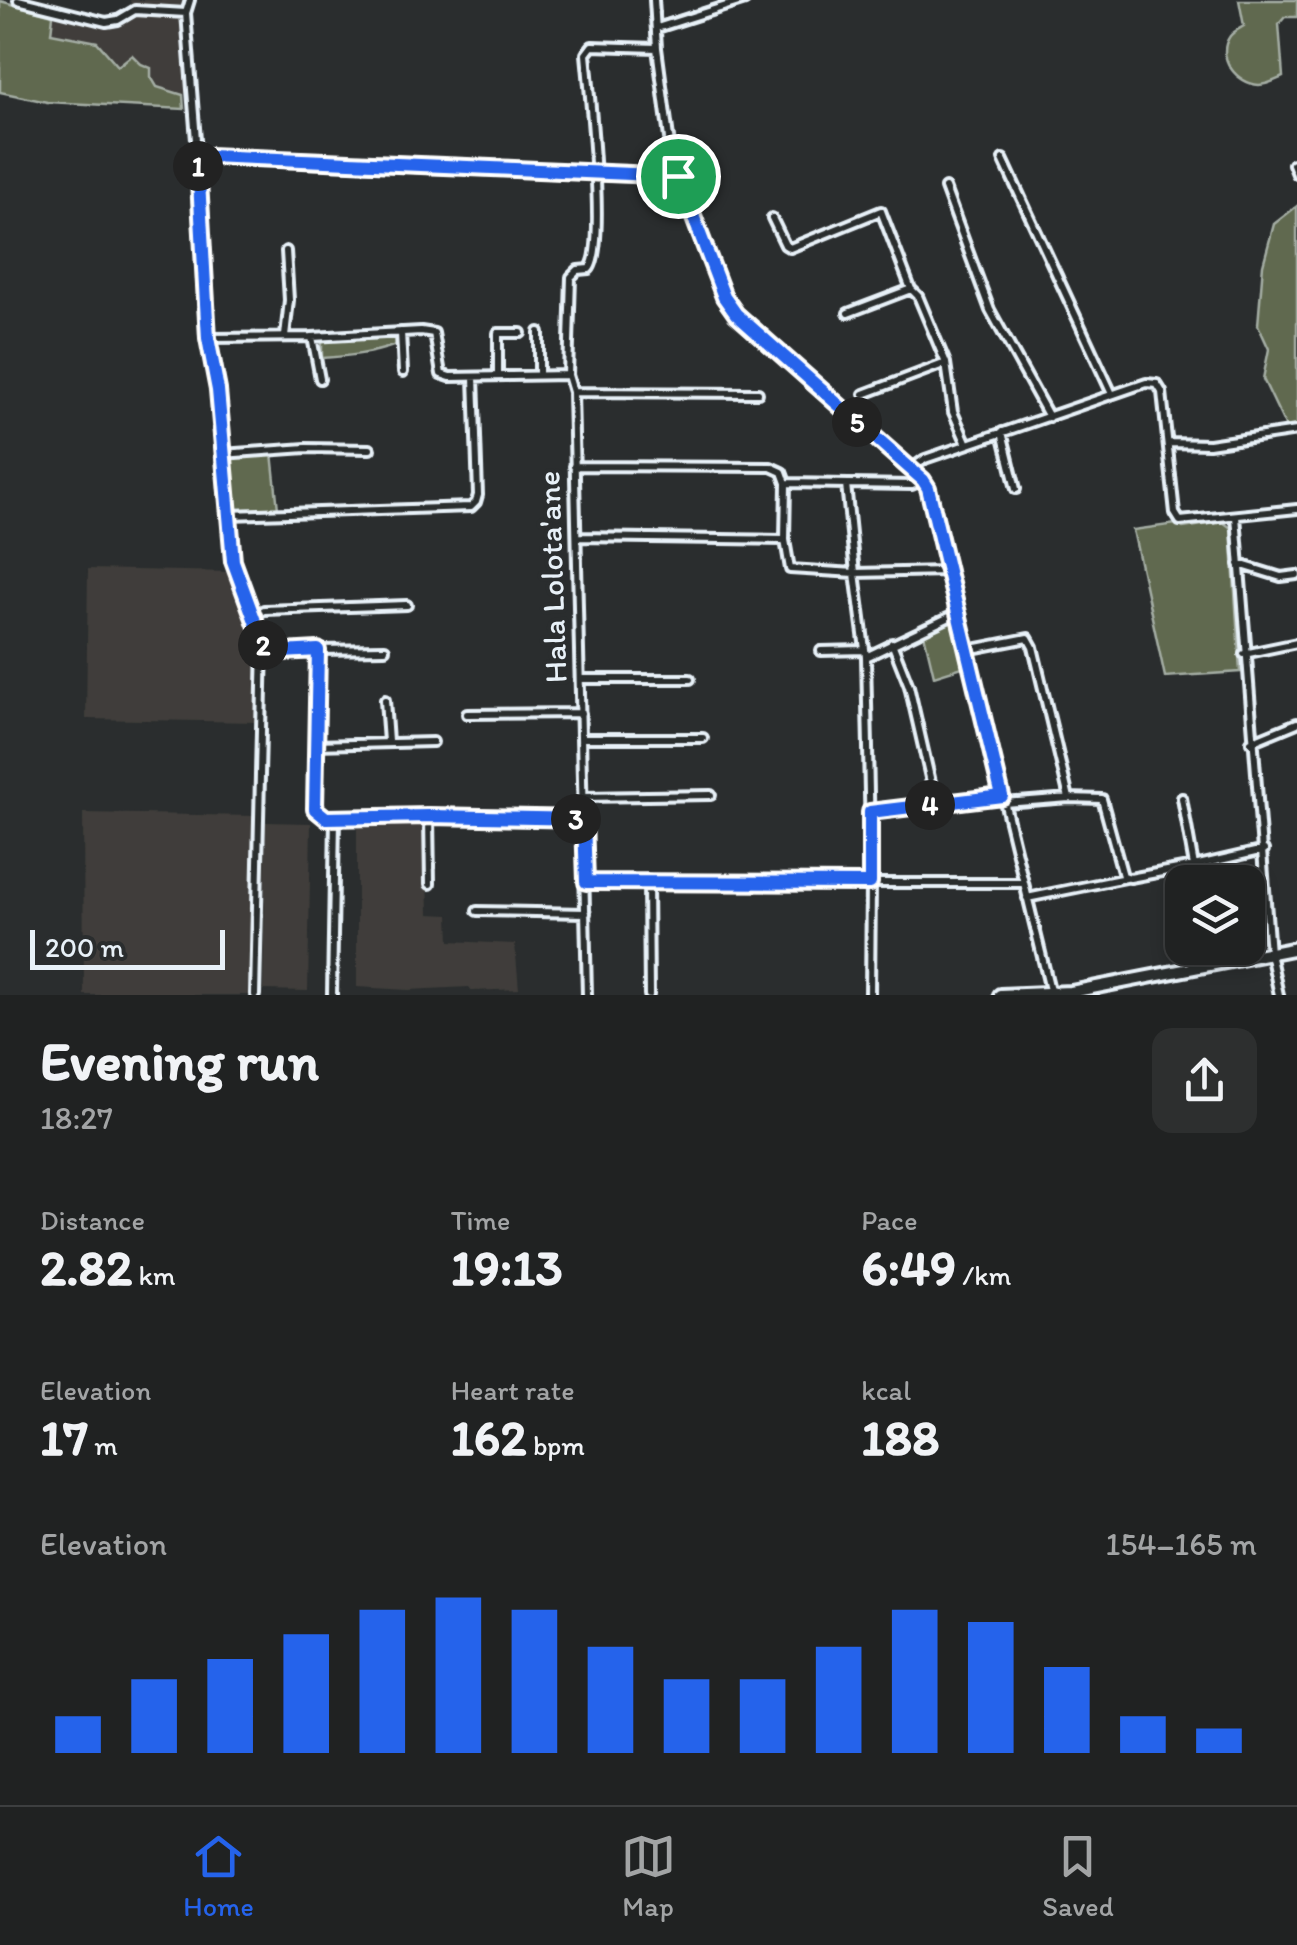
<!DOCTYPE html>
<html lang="en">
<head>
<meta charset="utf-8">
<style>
  body { margin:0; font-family:Itim,sans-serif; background:#2d2f2f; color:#f1f3f6; height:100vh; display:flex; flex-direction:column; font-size:38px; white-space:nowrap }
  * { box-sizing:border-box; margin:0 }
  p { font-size:32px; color:#a2a4a5 }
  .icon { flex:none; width:55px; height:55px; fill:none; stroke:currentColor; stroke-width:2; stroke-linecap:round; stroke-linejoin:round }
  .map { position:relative; height:995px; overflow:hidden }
  .side { display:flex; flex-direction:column; background:#202222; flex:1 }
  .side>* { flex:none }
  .tools { position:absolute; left:1165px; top:865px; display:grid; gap:20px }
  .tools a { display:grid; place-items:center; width:100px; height:100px; border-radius:20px; background:#202222; box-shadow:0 5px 15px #0003,0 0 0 2px #3d3f40; font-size:50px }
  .scale { position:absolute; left:30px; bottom:25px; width:195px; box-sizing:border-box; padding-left:10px; border:5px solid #e8f1f8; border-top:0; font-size:28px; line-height:35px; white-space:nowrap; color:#e8f1f8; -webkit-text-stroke:8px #2a2d2e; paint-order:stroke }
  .pin { position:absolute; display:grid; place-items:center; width:85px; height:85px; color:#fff; margin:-42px; border:5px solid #fff; border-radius:50%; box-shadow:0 2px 10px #0007 }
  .km { position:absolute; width:50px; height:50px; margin:-25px; border-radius:50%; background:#222; color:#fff; font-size:28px; line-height:50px; text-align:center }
  .round { display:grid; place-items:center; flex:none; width:105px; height:105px; border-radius:20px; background:#2d2f2f }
  .summary { display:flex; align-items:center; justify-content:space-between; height:170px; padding:0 40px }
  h1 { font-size:55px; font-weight:800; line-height:75px }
  .figures { display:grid; grid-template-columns:repeat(3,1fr); gap:15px; height:170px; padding:10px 40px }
  .figures div { display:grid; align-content:center }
  .figures b { font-size:50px; font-weight:800 }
  .figures small { font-size:28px; font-weight:400 }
  .figures p { font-size:28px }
  .chart { height:280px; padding:20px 40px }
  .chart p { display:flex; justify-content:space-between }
  .chart svg { width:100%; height:180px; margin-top:10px; stroke:#2563eb; stroke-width:6 }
  .menu { display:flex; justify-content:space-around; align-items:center; height:140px; border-top:2px solid #3d3f40; background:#202222; font-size:28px; color:#a2a4a5 }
  .menu a { display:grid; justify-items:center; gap:5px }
  .menu .selected { color:#2563eb }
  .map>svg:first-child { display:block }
  .built { fill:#3f3e3a }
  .green { fill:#61694f; stroke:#a4ada4; stroke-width:2.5 }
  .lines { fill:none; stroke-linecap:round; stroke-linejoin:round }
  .street-casing { stroke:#e8f1f8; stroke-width:14 }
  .secondary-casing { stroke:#e8f1f8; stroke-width:18 }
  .street { stroke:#2a2d2e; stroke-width:6 }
  .secondary { stroke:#2a2d2e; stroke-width:10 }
  .route-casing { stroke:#fff; stroke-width:20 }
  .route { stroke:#2563eb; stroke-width:12 }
  .labels { text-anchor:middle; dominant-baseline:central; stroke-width:8; stroke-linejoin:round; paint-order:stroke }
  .street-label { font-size:32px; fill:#e8f1f8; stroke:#2a2d2e }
</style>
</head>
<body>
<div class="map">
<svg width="1297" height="995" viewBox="0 0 1297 995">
  <rect width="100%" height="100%" fill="#2a2d2e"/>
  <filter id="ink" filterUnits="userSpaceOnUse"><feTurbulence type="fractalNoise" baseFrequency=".01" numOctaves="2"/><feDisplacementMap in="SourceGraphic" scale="20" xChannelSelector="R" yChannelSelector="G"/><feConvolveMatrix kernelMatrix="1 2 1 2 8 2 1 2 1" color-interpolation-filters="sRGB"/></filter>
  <g filter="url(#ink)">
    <path class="built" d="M130,0H186L180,6L184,26L186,93L183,95L157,87L151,77L118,66L51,33L53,15L117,28L134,17Z
      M88,569L232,572L258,642L257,722L86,719Z
      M83,813L256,816L254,995H84Z
      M424,821L427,824L429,914L449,915L450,941L515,944L519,989L472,991L469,987L408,990L357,987V822Z
      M266,822L311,823L308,991L263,990Z"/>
    <path class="green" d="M1239,0H1297V17H1285L1279,24L1283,77C1276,80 1267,85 1259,85C1237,84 1215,57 1230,36C1234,31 1239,29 1244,26Z
      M0,1L53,15L51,33L97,42L118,66L132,55L141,64L151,68V77L157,87L183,95L184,109L47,102L0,92Z
      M1297,206V435L1290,436L1263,379L1269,349L1258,325L1263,265L1274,224Z
      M396,336V345C372,354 348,356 322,358V339Z
      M272,453L278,509L236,511L233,508L227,459Z
      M1223,522L1231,528L1240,672L1165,677L1133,530L1176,524L1183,528Z
      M955,616L969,665L934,676L923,630Z"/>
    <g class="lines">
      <g class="street-casing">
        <path id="street" d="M18,0L106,22L118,20L135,10L186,13
          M190,0L186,13L197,153L202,158L198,164L208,338L218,390L233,561L263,643L255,995
          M654,0L657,48L671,153L724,297L736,314L923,480L928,488L1051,994
          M657,28L745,0
          M202,158L678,177
          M1003,159L1112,394
          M1293,164L1297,174
          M945,188L990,310L1049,417
          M772,218L785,245L790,248L881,211L911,289
          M848,313L911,289L918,296L946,363L953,412L967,444
          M401,332L403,372
          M285,336L289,300L286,251
          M312,337L320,379
          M208,338L312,337L421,331L434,333L441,374L450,377L568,375
          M498,375V333H521
          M539,375V332
          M573,392L758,393
          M864,394L946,363
          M1002,432L1016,489
          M1168,443L1209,444L1297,431
          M222,454L306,448L370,449
          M574,466L771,467L782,472L786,483L912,485L923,480
          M911,469L925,459L1146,383L1157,384L1162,392L1175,513L1180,521L1297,509
          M846,484L855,573L947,571
          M229,515L471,507L476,502L478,495L474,377
          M1236,516L1270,953L1279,995
          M577,537L785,540
          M1239,564L1281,577L1297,575
          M254,616L264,610L407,605
          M892,643L909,686L936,804
          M318,650L385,649
          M967,650L1028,638L1033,647L1069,798
          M821,651L865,650
          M264,653L318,650L315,809L327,819L429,816L584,819
          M1244,654L1297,643
          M866,657L958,613
          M581,679H690
          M385,700L388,742
          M467,714L581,713
          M582,738H703
          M1251,742L1297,723
          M315,745L433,742
          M584,797L711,795
          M1182,798L1194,866L1264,850
          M1004,803L1069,798L1102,799L1123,876L1130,878L1194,866L1198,882
          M870,812L1002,796
          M429,816L430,884
          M648,881L649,995
          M586,882L871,883L866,657L855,573L790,569L785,540L786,483
          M1027,898L1126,878
          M477,911L586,913
          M1213,948L1216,963
          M332,995L335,818
          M587,995L573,392L568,375L571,277L578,270L589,269C607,250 589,88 586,54L592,46L657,48
          M870,995L871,883H1023"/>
      </g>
      <g class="secondary-casing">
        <path id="secondary" d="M1000,995L1071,992L1297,948"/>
      </g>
      <use href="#street" class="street"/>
      <use href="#secondary" class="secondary"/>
    </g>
  </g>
  <g class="lines" filter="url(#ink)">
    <g class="route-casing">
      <path id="route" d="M209,156L678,176L724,297L736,314L923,480L928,488L1002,796L870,812V883L586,882L584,819L429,816L326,818L315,809L318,650L264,653L263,643L233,561L218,390L208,338L198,164L202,158Z"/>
    </g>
    <use href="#route" class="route"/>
  </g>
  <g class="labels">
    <g class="street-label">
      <text transform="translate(552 577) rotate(-92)">Hala Lolota'ane</text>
    </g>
  </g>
</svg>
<div class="tools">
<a><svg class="icon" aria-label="layers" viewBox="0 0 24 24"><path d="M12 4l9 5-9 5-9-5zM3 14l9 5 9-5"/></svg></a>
</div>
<div class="scale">200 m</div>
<div class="pin" style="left:678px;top:176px;background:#1e9e55"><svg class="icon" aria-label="arrive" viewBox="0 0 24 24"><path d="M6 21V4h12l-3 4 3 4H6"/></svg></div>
<b class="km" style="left:198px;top:166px">1</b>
<b class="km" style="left:263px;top:645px">2</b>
<b class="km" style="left:576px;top:819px">3</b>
<b class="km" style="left:930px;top:805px">4</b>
<b class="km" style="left:857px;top:422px">5</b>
</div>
<section class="side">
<div class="summary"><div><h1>Evening run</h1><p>18:27</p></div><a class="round"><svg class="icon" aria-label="share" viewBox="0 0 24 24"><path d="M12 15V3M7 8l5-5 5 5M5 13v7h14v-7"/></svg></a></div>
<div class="figures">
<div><p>Distance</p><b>2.82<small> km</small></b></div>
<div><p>Time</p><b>19:13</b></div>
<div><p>Pace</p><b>6:49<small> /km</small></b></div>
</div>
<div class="figures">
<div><p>Elevation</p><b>17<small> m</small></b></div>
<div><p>Heart rate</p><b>162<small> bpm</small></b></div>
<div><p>kcal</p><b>188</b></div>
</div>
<div class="chart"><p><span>Elevation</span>154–165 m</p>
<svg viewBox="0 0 160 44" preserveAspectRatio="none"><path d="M5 44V35M15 44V26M25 44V21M35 44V15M45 44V9M55 44V6M65 44V9M75 44V18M85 44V26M95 44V26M105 44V18M115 44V9M125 44V12M135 44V23M145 44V35M155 44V38"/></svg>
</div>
</section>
<nav class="menu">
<a class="selected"><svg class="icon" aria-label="home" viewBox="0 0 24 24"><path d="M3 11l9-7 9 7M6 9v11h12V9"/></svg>Home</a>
<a><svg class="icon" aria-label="map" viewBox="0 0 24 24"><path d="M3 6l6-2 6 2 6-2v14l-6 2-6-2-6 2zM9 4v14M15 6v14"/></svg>Map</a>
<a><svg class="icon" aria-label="saved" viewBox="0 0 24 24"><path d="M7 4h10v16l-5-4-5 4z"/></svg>Saved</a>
</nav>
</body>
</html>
